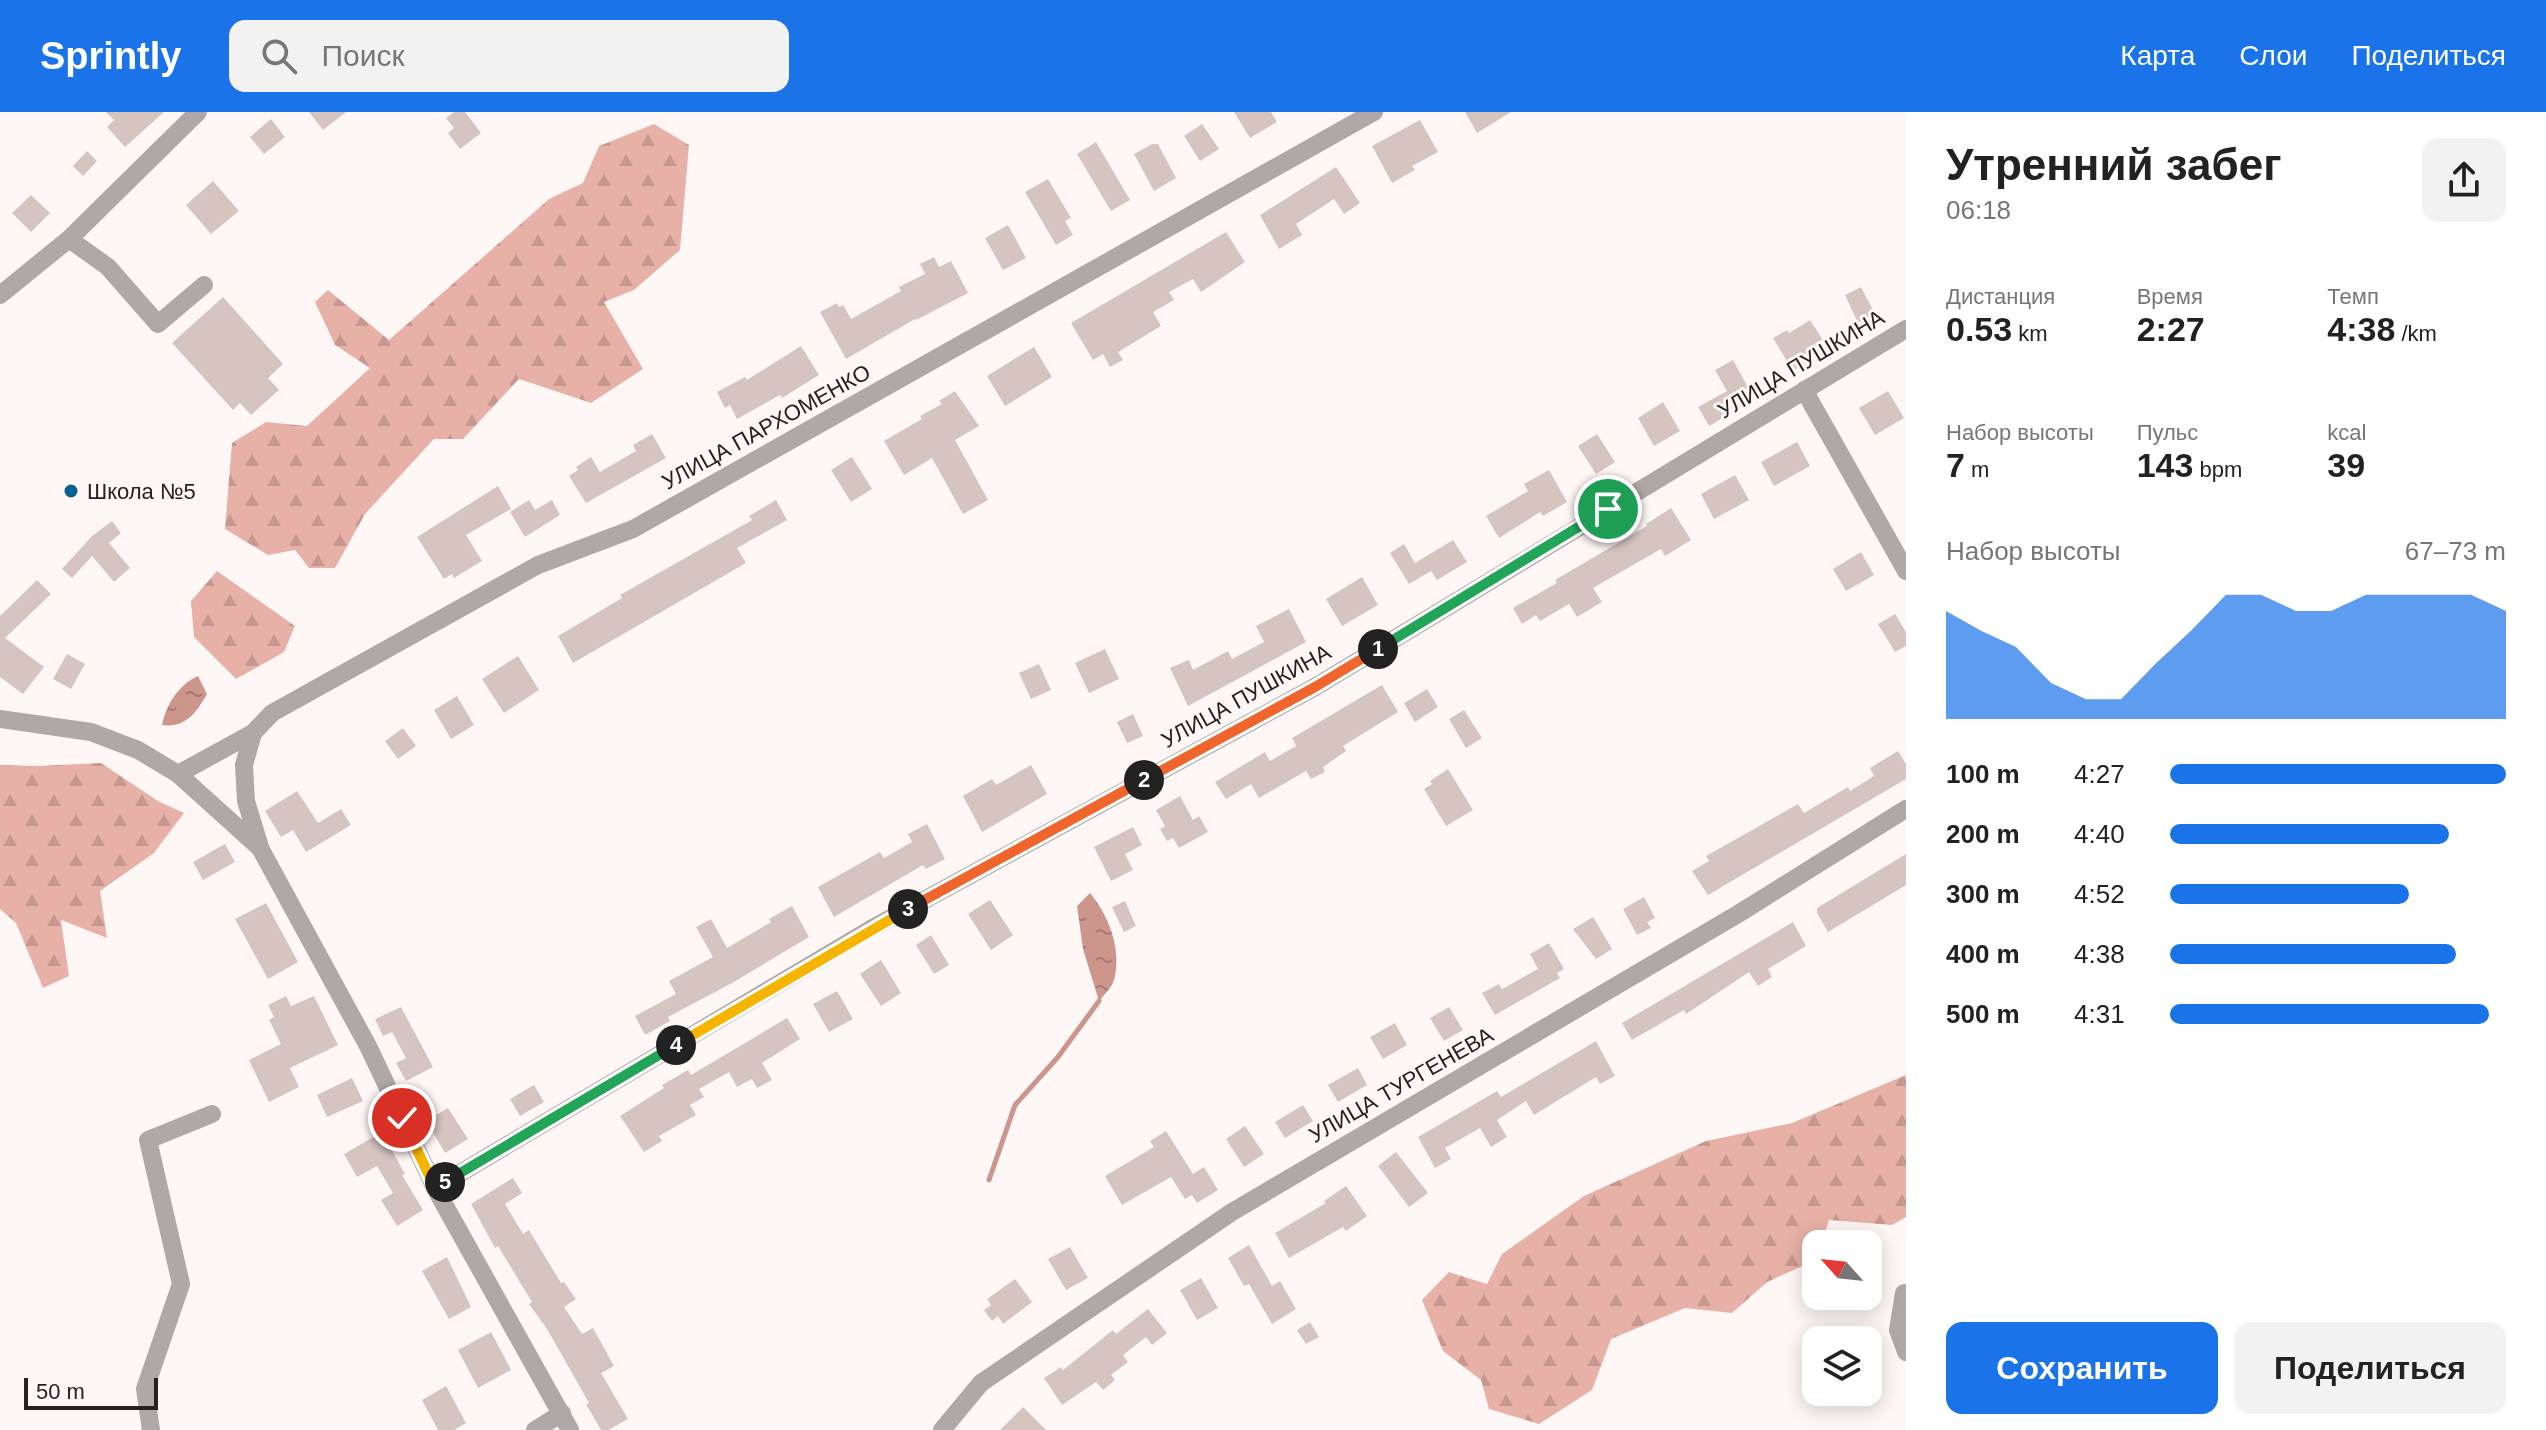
<!DOCTYPE html>
<html lang="ru">
<head>
<meta charset="utf-8">
<style>
  body { margin:0; font-family:Arial,sans-serif; background:#f2f2f2; color:#222; height:100vh; display:flex; flex-direction:column; font-size:30px; white-space:nowrap }
  * { box-sizing:border-box; margin:0 }
  p { font-size:26px; color:#767676 }
  .icon { flex:none; width:44px; height:44px; fill:none; stroke:currentColor; stroke-width:2; stroke-linecap:round; stroke-linejoin:round }
  .map { position:relative; flex:1; overflow:hidden }
  .sheet { display:flex; flex-direction:column; background:#fff; width:640px }
  .sheet>* { flex:none }
  .needle { width:52px; rotate:297deg }
  .controls { position:absolute; left:1802px; top:1118px; display:grid; gap:16px }
  .controls a { display:grid; place-items:center; width:80px; height:80px; border-radius:16px; background:#fff; box-shadow:0 4px 20px #0003; font-size:40px }
  .scale { position:absolute; left:24px; bottom:20px; width:134px; box-sizing:border-box; padding-left:8px; border:4px solid #26201f; border-top:0; font-size:22px; line-height:28px; white-space:nowrap; color:#26201f; -webkit-text-stroke:6px #fef7f6; paint-order:stroke }
  .pin { position:absolute; display:grid; place-items:center; width:68px; height:68px; color:#fff; margin:-34px; border:4px solid #fff; border-radius:50%; box-shadow:0 2px 8px #0007 }
  .km { position:absolute; width:40px; height:40px; margin:-20px; border-radius:50%; background:#222; color:#fff; font-size:22px; line-height:40px; text-align:center }
  .round { display:grid; place-items:center; flex:none; width:84px; height:84px; border-radius:16px; background:#f2f2f2 }
  .summary { display:flex; align-items:center; justify-content:space-between; height:136px; padding:0 40px }
  h1 { font-size:44px; font-weight:700; line-height:60px }
  .metrics { display:grid; grid-template-columns:repeat(3,1fr); gap:12px; height:136px; padding:8px 40px }
  .metrics div { display:grid; align-content:center }
  .metrics b { font-size:34px; font-weight:700 }
  .metrics small { font-size:22px; font-weight:400 }
  .metrics p { font-size:22px }
  .chart { height:224px; padding:16px 40px }
  .chart p { display:flex; justify-content:space-between }
  .chart svg { width:100%; height:144px; margin-top:8px; fill:#1a73e8; opacity:.7 }
  .primary-button { display:flex; gap:16px; margin-top:auto; padding:16px 40px }
  .primary-button a { flex:1; height:92px; border-radius:16px; background:#1a73e8; color:#fff; font-size:32px; font-weight:700; line-height:92px; text-align:center }
  .primary-button a+a { background:#f2f2f2; color:#222 }
  ul { padding:0 40px; list-style:none; font-size:26px }
  li { display:grid; grid-template-columns:128px 96px 1fr; align-items:center; height:60px }
  li i { height:20px; border-radius:10px; background:#1a73e8 }
  header { display:flex; align-items:center; gap:48px; box-sizing:border-box; height:112px; padding:0 40px; background:#1a73e8; color:#fff }
  header strong { font-size:38px }
  nav { display:flex; gap:44px; margin-inline-start:auto; font-size:28px }
  .search { width:560px; height:72px; background:#f2f2f2; display:flex; align-items:center; gap:20px; box-sizing:border-box; padding:0 28px; border-radius:16px; color:#767676; font-size:30px }
  main { display:flex; flex:1; min-height:0 }
  .map>svg:first-child { display:block }
  .forest { fill:url(#forest-firs) }
  .water { fill:url(#water-ripples) }
  .lines { fill:none; stroke-linecap:round; stroke-linejoin:round }
  .stream { stroke:#cc968d; stroke-width:5 }
  .building { fill:#d5c4c0 }
  .minor { stroke:#afa8a6; stroke-width:18 }
  .split-1-casing { stroke:#fff; stroke-width:16 }
  .split-2-casing { stroke:#fff; stroke-width:16 }
  .split-3-casing { stroke:#fff; stroke-width:16 }
  .split-4-casing { stroke:#fff; stroke-width:16 }
  .split-5-casing { stroke:#fff; stroke-width:16 }
  .split-6-casing { stroke:#fff; stroke-width:16 }
  .split-1 { stroke:#22a559; stroke-width:10 }
  .split-2 { stroke:#f0652b; stroke-width:10 }
  .split-3 { stroke:#f0652b; stroke-width:10 }
  .split-4 { stroke:#f5b400; stroke-width:10 }
  .split-5 { stroke:#22a559; stroke-width:10 }
  .split-6 { stroke:#f5b400; stroke-width:10 }
  .poi-dot { fill:#016191; stroke:#fef7f6; stroke-width:3 }
  .labels { text-anchor:middle; dominant-baseline:central; stroke-width:6; stroke-linejoin:round; paint-order:stroke }
  .street-label { font-size:22px; fill:#26201f; stroke:#fef7f6 }
  .poi-label { font-size:22px; fill:#26201f; stroke:#fef7f6; text-anchor:start }
</style>
</head>
<body>
<header>
<strong>Sprintly</strong>
<div class="search"><svg class="icon" aria-label="search" viewBox="0 0 24 24"><circle cx="10" cy="10" r="6"/><path d="M15 15l6 6"/></svg>Поиск</div>
<nav><a>Карта</a><a>Слои</a><a>Поделиться</a></nav>
</header>
<main>
<div class="map">
<svg width="1906" height="1318" viewBox="0 0 1906 1318">
  <defs>
    <pattern id="forest-firs" width="22" height="20" patternUnits="userSpaceOnUse" patternTransform="scale(2)"><rect width="22" height="20" fill="#e7b1a7"/><path d="M5 1l3.5 6h-7zM16 11l3.5 6h-7z" fill="#c6988f"/></pattern>
    <pattern id="water-ripples" width="26" height="14" patternUnits="userSpaceOnUse" patternTransform="scale(2)"><rect width="26" height="14" fill="#cc968d"/><path d="M2 4q2-2 4 0t4 0M15 11q2-2 4 0t4 0" fill="none" stroke="#a57a73"/></pattern>
  </defs>
  <rect width="100%" height="100%" fill="#fef7f6"/>
  <path class="forest" d="M654,12L689,33L680,138L634,178L604,190L643,257L591,291L519,267L463,327H434L365,402L335,456H309L295,438L268,443L225,417L232,331L266,310L307,314L370,256L335,233L315,190L328,178L389,228L549,87L583,71L599,34Z
    M217,459L295,514L284,540L236,567L194,525L191,489Z
    M101,651L158,689L184,701L154,741L100,779L107,826L61,808L69,864L43,876L16,811L0,797V653L37,654Z
    M1906,963V1105L1892,1113L1829,1108L1821,1132H1816V1148L1767,1170L1732,1201L1685,1196L1611,1227L1592,1278L1539,1312L1489,1297L1481,1268L1443,1239L1422,1188L1449,1160L1487,1172L1502,1142L1584,1084L1706,1029L1792,1011Z"/>
  <path class="water" d="M198,564L207,582C196,601 186,616 162,613C166,593 179,572 198,564Z
    M1090,781C1109,804 1122,837 1114,868C1112,875 1104,883 1099,889L1083,837L1077,794Z"/>
  <g class="lines">
    <path class="stream" d="M989,1068L1015,993L1058,945L1099,889"/>
  </g>
  <path class="building" d="M106,0H164L125,35L107,15L114,8Z
    M309,0H346L323,18Z
    M454,0H465L481,21L460,37L448,21L454,16L446,6Z
    M1234,0H1271L1277,10L1250,26Z
    M1465,0H1511L1477,21Z
    M271,7L285,25L264,42L250,25Z
    M1420,8L1438,40L1412,54L1415,58L1392,71L1372,34Z
    M1202,12L1219,37L1200,49L1184,24Z
    M1096,30L1130,88L1111,99L1077,42Z
    M1152,32H1158L1176,66L1154,79L1134,42Z
    M87,39L97,49L83,64L73,54Z
    M1336,55L1360,91L1344,102L1334,87L1296,112L1302,123L1279,137L1260,103Z
    M1048,67L1071,106L1065,109L1073,123L1056,133L1025,80Z
    M213,69L239,99L211,122L186,93Z
    M31,83L50,101L31,120L12,101Z
    M1008,113L1026,146L1003,158L985,126Z
    M1226,120L1245,150L1201,180L1193,167L1169,180L1174,188L1153,200L1161,214L1118,240L1123,248L1110,255L1103,242L1093,248L1071,211Z
    M934,145L939,155L951,149L968,181L916,208L915,207L846,247L820,200L837,191L839,195L843,193L851,207L901,179L899,175L925,162L920,152Z
    M1861,175L1875,202L1858,211L1845,183Z
    M223,185L283,252L268,266L279,278L251,303L240,291L233,298L172,231Z
    M1810,208L1828,236L1793,259L1773,226L1787,218L1789,221Z
    M801,234L819,263L782,286L780,283L737,307L730,293L725,296L717,280L745,265L747,268Z
    M1034,235L1052,265L1005,294L987,264Z
    M1733,248L1753,284L1728,298L1730,302L1709,314L1698,295L1727,279L1715,258Z
    M955,279L979,314L955,328L988,388L963,402L932,346L904,363L884,329L922,307L920,304L942,292L939,289Z
    M1888,279L1904,306L1875,323L1859,296Z
    M1663,290L1680,319L1654,334L1638,306Z
    M652,322L666,346L586,391L569,364L578,358L576,355L591,345L600,360L636,339L633,333Z
    M1597,322L1615,350L1596,362L1578,334Z
    M1797,330L1810,354L1774,374L1761,350Z
    M852,345L872,377L851,390L831,358Z
    M1549,358L1567,390L1543,404L1540,400L1499,426L1486,404L1528,379L1524,372Z
    M1735,363L1749,388L1714,407L1701,382Z
    M498,374L511,397L466,423L482,449L454,466L452,462L444,467L417,425Z
    M529,388L535,398L552,388L560,403L525,425L510,400Z
    M776,388L787,408L737,436L746,451L573,551L558,524L622,486L620,483L752,408L749,404Z
    M1671,396L1691,428L1665,444L1661,437L1593,476L1602,490L1577,505L1569,492L1540,509L1536,503L1522,512L1513,496L1557,471L1555,468L1647,414L1646,412Z
    M112,409L121,421L109,431L130,456L114,470L92,444L72,466L62,457L92,424Z
    M1453,428L1467,450L1437,468L1431,459L1409,472L1390,441L1404,432L1415,451Z
    M1861,440L1874,463L1846,479L1833,457Z
    M1362,465L1378,493L1342,514L1326,487Z
    M37,468L51,482L5,526L44,555L23,582L0,565V504Z
    M1289,497L1306,530L1188,594L1170,556L1189,548L1193,558L1228,539L1232,547L1264,530L1256,514Z
    M1895,502L1906,520V534L1895,540L1878,512Z
    M1105,537L1119,567L1089,581L1075,551Z
    M67,542L85,552L71,577L53,567Z
    M518,544L539,578L504,601L482,567Z
    M1039,552L1051,578L1031,587L1019,561Z
    M1382,573L1398,600L1343,634L1346,639L1323,655L1325,660L1311,667L1306,659L1259,686L1251,672L1226,687L1215,670L1265,640L1270,649L1296,634L1292,626Z
    M1427,577L1438,595L1415,610L1404,591Z
    M457,584L474,613L451,627L434,598Z
    M1464,598L1482,626L1466,636L1449,607Z
    M1133,602L1143,624L1127,631L1117,610Z
    M403,616L416,634L398,647L385,629Z
    M1898,639L1906,652V667L1708,783L1692,759L1709,749L1706,744L1798,692L1804,701L1848,675L1850,679L1874,664L1870,656Z
    M1031,653L1047,682L982,720L963,684L992,667L996,673Z
    M1448,657L1473,698L1446,714L1424,677L1432,672L1430,669Z
    M297,679L318,711L341,697L351,713L306,740L293,718L281,725L265,699Z
    M1180,684L1193,708L1199,704L1208,720L1179,736L1173,726L1167,729L1160,717L1165,714L1156,698Z
    M927,712L945,747L926,757L923,753L834,805L818,775L880,740L884,746L912,730L908,722Z
    M1133,715L1142,733L1125,742L1133,758L1111,769L1094,735Z
    M225,732L235,750L203,768L193,750Z
    M1906,742V773L1828,820L1817,801V796Z
    M1644,785L1655,806L1647,810L1651,816L1637,823L1623,797Z
    M990,788L1013,823L991,838L968,802Z
    M1125,789L1136,814L1124,820L1112,795Z
    M266,791L298,850L268,867L235,807Z
    M792,794L809,825L732,871L668,905L670,909L645,923L635,904L676,882L669,869L713,845L696,815L711,807L727,836L771,810L769,807Z
    M1593,805L1612,837L1596,847L1573,817Z
    M1793,810L1806,834L1768,857L1772,865L1758,874L1749,860L1686,902L1684,898L1632,928L1622,911Z
    M931,823L949,853L934,862L916,833Z
    M1549,831L1564,857L1557,861L1560,866L1495,903L1482,881L1499,872L1502,877L1538,857L1530,842Z
    M881,848L901,881L881,894L860,862Z
    M837,879L853,907L829,920L813,892Z
    M286,884L291,894L314,884L338,933L290,956L299,975L269,990L249,948L281,932L269,908L274,905L268,893Z
    M401,895L433,955L406,969L396,951L406,946L392,920L383,924L375,907Z
    M1449,895L1463,918L1444,929L1430,906Z
    M787,906L800,927L762,951L772,968L757,976L752,967L737,975L729,960L699,977L704,985L690,993L696,1003L659,1024L662,1029L644,1040L620,1004L664,976L662,973L688,958L691,963Z
    M1395,911L1407,933L1383,947L1370,925Z
    M1596,929L1615,964L1600,972L1596,965L1534,1003L1526,989L1497,1008L1507,1025L1491,1035L1480,1016L1445,1036L1451,1047L1435,1056L1418,1025L1497,979L1501,985Z
    M1358,956L1367,973L1338,990L1328,973Z
    M352,966L363,989L327,1005L317,983Z
    M534,973L544,990L520,1004L510,987Z
    M1303,993L1313,1009L1285,1026L1275,1010Z
    M448,996L468,1027L445,1041L426,1009Z
    M1245,1014L1264,1042L1244,1055L1226,1027Z
    M1166,1019L1193,1062L1204,1055L1218,1078L1197,1091L1192,1083L1185,1087L1171,1065L1122,1093L1105,1064L1154,1035L1150,1029Z
    M382,1020L405,1062L402,1063L423,1098L397,1114L381,1088L393,1081L377,1054L357,1065L344,1042Z
    M1396,1040L1428,1081L1409,1095L1378,1054Z
    M513,1066L522,1081L505,1092L523,1122L529,1118L561,1171L564,1170L576,1187L564,1195L582,1222L593,1216L614,1254L601,1261L628,1307L608,1318H601L586,1292L589,1291L547,1217L529,1192L532,1190L498,1134L495,1136L471,1092Z
    M1346,1074L1367,1104L1346,1119L1343,1115L1289,1146L1275,1121L1326,1091L1324,1089Z
    M1249,1133L1272,1174L1280,1169L1296,1197L1272,1212L1249,1172L1244,1174L1228,1146Z
    M1070,1135L1088,1166L1066,1178L1048,1147Z
    M447,1145L471,1195L449,1207L422,1159Z
    M1201,1166L1218,1196L1197,1208L1180,1178Z
    M1015,1167L1032,1190L1003,1212L998,1204L992,1209L984,1198L991,1193L987,1187Z
    M1148,1197L1167,1221L1152,1233L1146,1225L1123,1243L1128,1250L1111,1263L1115,1268L1103,1278L1096,1270L1062,1293L1044,1266L1061,1255L1063,1258L1113,1218L1116,1222Z
    M1310,1210L1319,1225L1306,1232L1297,1218Z
    M491,1220L511,1258L478,1276L458,1238Z
    M446,1274L466,1311L454,1318H438L422,1288Z
    M1023,1295L1046,1318H1000Z"/>
  <g class="lines">
    <path class="minor" d="M69,127L108,155L158,212L204,173
      M0,183L69,127L198,0
      M1804,278L1906,459
      M0,607L91,620L138,638L178,662L260,736L369,936L435,1076L570,1318
      M253,621L244,653L246,689L260,735
      M178,662L253,621L272,601L538,453L633,417L1374,0
      M435,1076L871,817L1315,575L1906,217
      M1906,1183L1904,1181L1898,1218L1906,1240
      M151,1318L145,1277L181,1172L148,1028L212,1002
      M535,1318L562,1301
      M942,1318L981,1271L1232,1100L1738,802L1906,697"/>
  </g>
  <g class="lines">
    <g class="split-1-casing">
      <path id="split-1" d="M1378,537L1608,397"/>
    </g>
    <g class="split-2-casing">
      <path id="split-2" d="M1144,668L1315,575L1378,537"/>
    </g>
    <g class="split-3-casing">
      <path id="split-3" d="M908,797L1144,668"/>
    </g>
    <g class="split-4-casing">
      <path id="split-4" d="M676,933L908,797"/>
    </g>
    <g class="split-5-casing">
      <path id="split-5" d="M445,1070L676,933"/>
    </g>
    <g class="split-6-casing">
      <path id="split-6" d="M402,1006L435,1076L445,1070"/>
    </g>
    <use href="#split-1" class="split-1"/>
    <use href="#split-2" class="split-2"/>
    <use href="#split-3" class="split-3"/>
    <use href="#split-4" class="split-4"/>
    <use href="#split-5" class="split-5"/>
    <use href="#split-6" class="split-6"/>
  </g>
  <circle class="poi-dot" cx="71" cy="379" r="8"/>
  <g class="labels">
    <g class="street-label">
      <text transform="translate(1801 252) rotate(-31)">УЛИЦА ПУШКИНА</text>
      <text transform="translate(766 315) rotate(-29)">УЛИЦА ПАРХОМЕНКО</text>
      <text transform="translate(1246 584) rotate(-29)">УЛИЦА ПУШКИНА</text>
      <text transform="translate(1401 973) rotate(-30)">УЛИЦА ТУРГЕНЕВА</text>
    </g>
    <g class="poi-label">
      <text x="87" y="379">Школа №5</text>
    </g>
  </g>
</svg>
<div class="controls">
<a><svg class="needle" viewBox="-14 -14 28 28"><path d="M0-13l5 13h-10z" fill="#e53935"/><path d="M0 13l5-13h-10z" fill="#767676"/></svg></a>
<a><svg class="icon" aria-label="layers" viewBox="0 0 24 24"><path d="M12 4l9 5-9 5-9-5zM3 14l9 5 9-5"/></svg></a>
</div>
<div class="scale">50 m</div>
<div class="pin" style="left:1608px;top:397px;background:#1e9e55"><svg class="icon" aria-label="arrive" viewBox="0 0 24 24"><path d="M6 21V4h12l-3 4 3 4H6"/></svg></div>
<div class="pin" style="left:402px;top:1006px;background:#d93025"><svg class="icon" aria-label="check" viewBox="0 0 24 24"><path d="M5 12l5 5 9-10"/></svg></div>
<b class="km" style="left:1378px;top:537px">1</b>
<b class="km" style="left:1144px;top:668px">2</b>
<b class="km" style="left:908px;top:797px">3</b>
<b class="km" style="left:676px;top:933px">4</b>
<b class="km" style="left:445px;top:1070px">5</b>
</div>
<section class="sheet">
<div class="summary"><div><h1>Утренний забег</h1><p>06:18</p></div><a class="round"><svg class="icon" aria-label="share" viewBox="0 0 24 24"><path d="M12 15V3M7 8l5-5 5 5M5 13v7h14v-7"/></svg></a></div>
<div class="metrics">
<div><p>Дистанция</p><b>0.53<small> km</small></b></div>
<div><p>Время</p><b>2:27</b></div>
<div><p>Темп</p><b>4:38<small> /km</small></b></div>
</div>
<div class="metrics">
<div><p>Набор высоты</p><b>7<small> m</small></b></div>
<div><p>Пульс</p><b>143<small> bpm</small></b></div>
<div><p>kcal</p><b>39</b></div>
</div>
<div class="chart"><p><span>Набор высоты</span>67–73 m</p>
<svg viewBox="0 0 160 44" preserveAspectRatio="none"><path d="M0 44V11L10 17L20 22L30 33L40 38L50 38L60 27L70 17L80 6L90 6L100 11L110 11L120 6L130 6L140 6L150 6L160 11V44z"/></svg>
</div>
<ul>
<li><b>100 m</b>4:27<i style="width:100%"></i></li>
<li><b>200 m</b>4:40<i style="width:83%"></i></li>
<li><b>300 m</b>4:52<i style="width:71%"></i></li>
<li><b>400 m</b>4:38<i style="width:85%"></i></li>
<li><b>500 m</b>4:31<i style="width:95%"></i></li>
</ul>
<div class="primary-button"><a>Сохранить</a><a>Поделиться</a></div>
</section>
</main>
</body>
</html>
